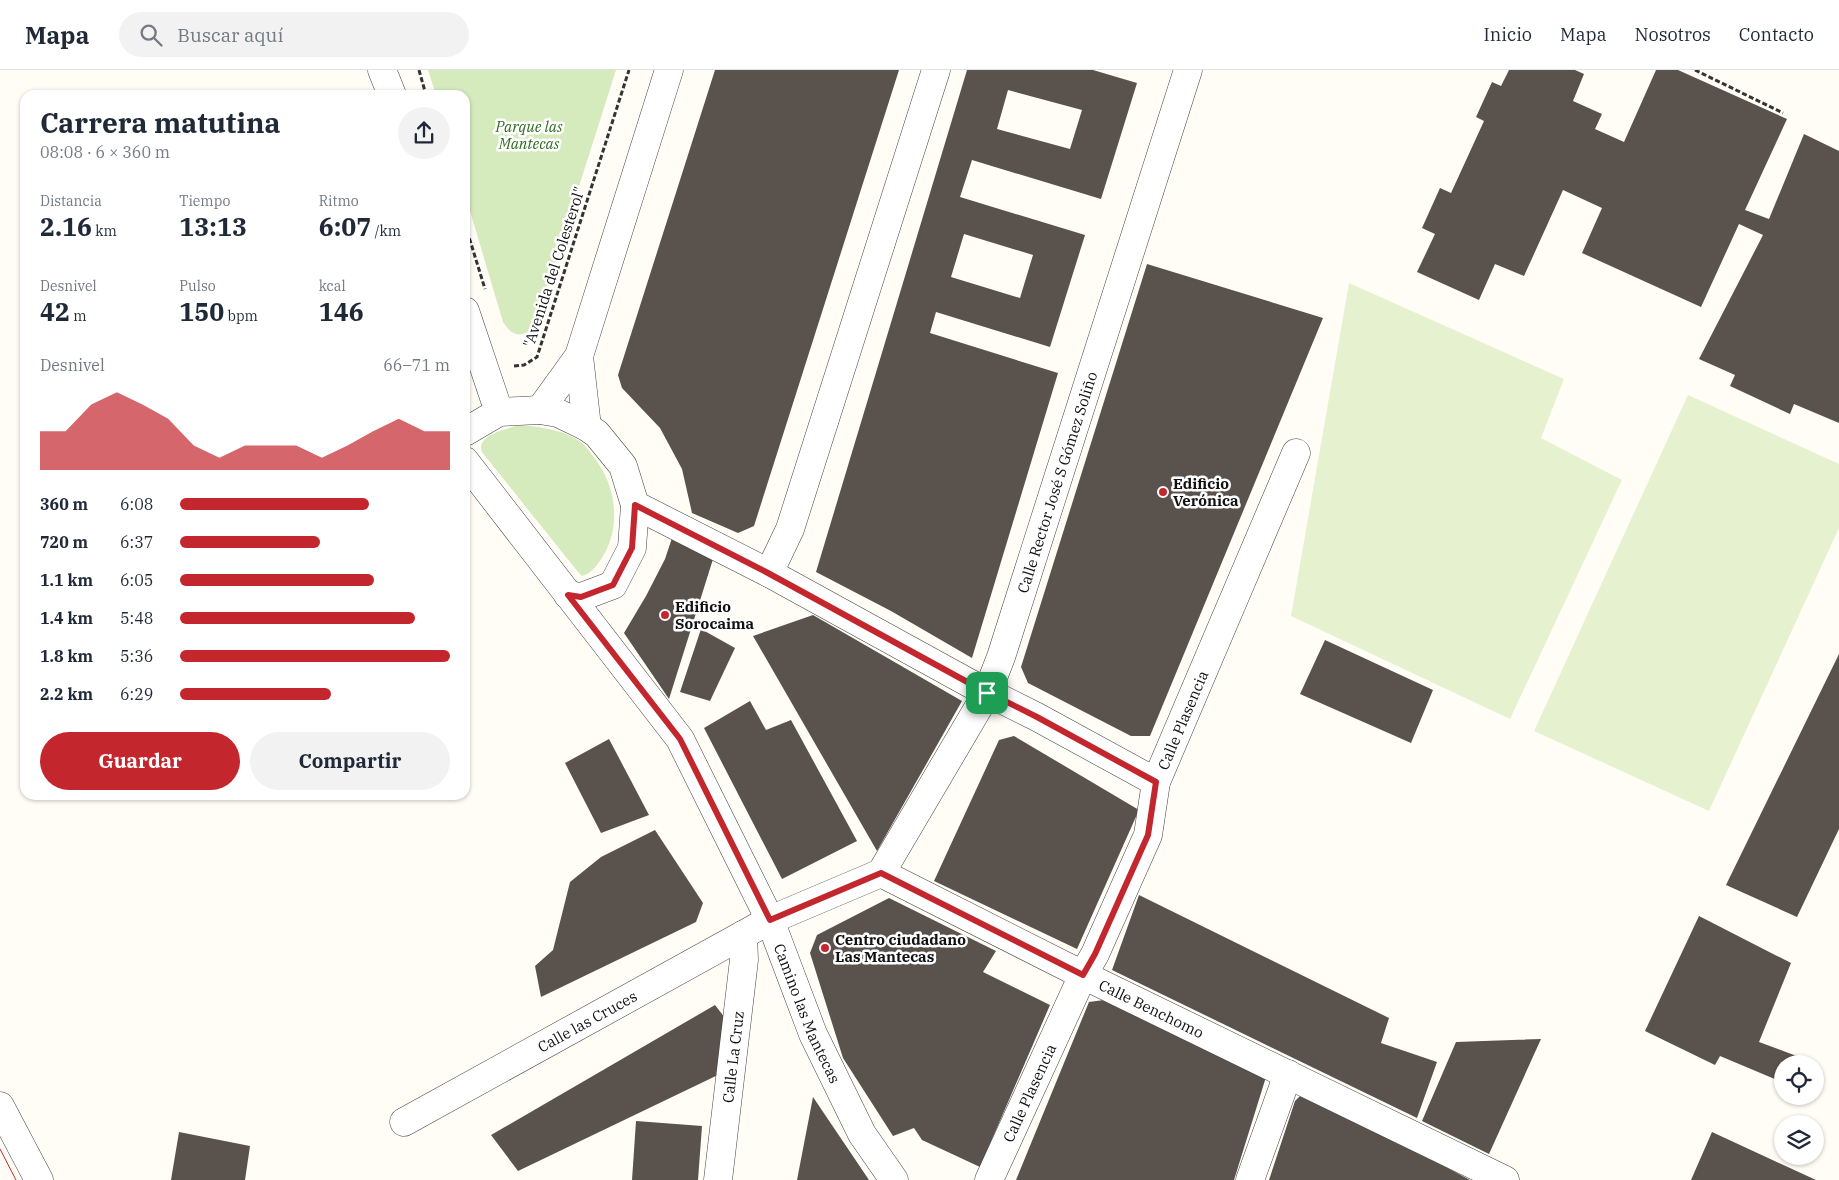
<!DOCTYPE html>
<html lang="es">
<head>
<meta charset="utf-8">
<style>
  body { margin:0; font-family:"IBM Plex Serif",serif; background:#f2f2f3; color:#1f2937; height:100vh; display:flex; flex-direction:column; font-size:19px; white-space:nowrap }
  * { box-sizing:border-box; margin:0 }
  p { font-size:16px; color:#747a83 }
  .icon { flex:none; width:28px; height:28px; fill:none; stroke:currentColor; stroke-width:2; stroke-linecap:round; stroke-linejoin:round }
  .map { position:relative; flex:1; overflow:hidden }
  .sheet { position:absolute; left:20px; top:20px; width:450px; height:710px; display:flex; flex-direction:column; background:#fff; border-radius:15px; box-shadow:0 1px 4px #0004 }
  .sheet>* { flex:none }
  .fabs { position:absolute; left:1774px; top:985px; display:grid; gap:10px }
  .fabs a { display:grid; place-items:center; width:50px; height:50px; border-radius:50%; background:#fff; box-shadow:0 1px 4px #0004; font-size:25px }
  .pin { position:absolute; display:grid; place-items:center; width:42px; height:42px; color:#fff; margin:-21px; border-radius:10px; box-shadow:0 2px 8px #0006 }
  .round { display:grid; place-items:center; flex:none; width:52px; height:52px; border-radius:26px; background:#f2f2f3 }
  .overview { display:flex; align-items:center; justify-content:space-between; height:85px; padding:0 20px }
  h1 { font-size:28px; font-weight:700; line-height:38px }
  .figures { display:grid; grid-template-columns:repeat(3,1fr); gap:8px; height:85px; padding:5px 20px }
  .figures div { display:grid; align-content:center }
  .figures b { font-size:25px; font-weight:700 }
  .figures small { font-size:14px; font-weight:400 }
  .figures p { font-size:14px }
  .chart { height:140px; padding:10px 20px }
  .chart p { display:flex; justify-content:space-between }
  .chart svg { width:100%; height:90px; margin-top:5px; fill:#c4262e; opacity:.7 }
  .button { display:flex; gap:10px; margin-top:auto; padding:10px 20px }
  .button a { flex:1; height:58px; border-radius:30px; background:#c4262e; color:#fff; font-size:20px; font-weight:700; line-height:58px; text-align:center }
  .button a+a { background:#f2f2f3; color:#1f2937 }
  ul { padding:0 20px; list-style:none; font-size:16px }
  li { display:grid; grid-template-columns:80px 60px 1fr; align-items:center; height:38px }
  li i { height:12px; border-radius:6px; background:#c4262e }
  header { display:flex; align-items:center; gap:30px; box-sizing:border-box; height:70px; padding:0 25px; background:#fff; border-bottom:1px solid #e0e1e3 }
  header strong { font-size:24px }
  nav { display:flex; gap:28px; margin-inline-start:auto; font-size:18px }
  .search { width:350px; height:45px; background:#f2f2f3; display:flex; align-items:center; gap:12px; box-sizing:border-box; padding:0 18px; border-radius:28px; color:#747a83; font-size:19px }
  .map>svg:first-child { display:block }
  .green { fill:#d5ebbd }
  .pitch { fill:#e6f2cf }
  .building { fill:#5a524d; fill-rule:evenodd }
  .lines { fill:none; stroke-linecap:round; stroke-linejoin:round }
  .minor-casing { stroke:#444; stroke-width:29 }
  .path { stroke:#333; stroke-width:3; stroke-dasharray:5 2.5; stroke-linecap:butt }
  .minor { stroke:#fff; stroke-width:28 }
  .tram { stroke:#c4262e; stroke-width:1 }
  .route-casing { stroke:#fff; stroke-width:10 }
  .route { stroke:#c4262e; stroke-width:6 }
  .poi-dot { fill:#c4262e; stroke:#fff; stroke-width:2 }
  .labels { text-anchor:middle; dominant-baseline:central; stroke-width:5; stroke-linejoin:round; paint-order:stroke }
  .park-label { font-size:15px; font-style:italic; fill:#2f6b1f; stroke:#fff }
  .street-label { font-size:15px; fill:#111; stroke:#fff }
  .poi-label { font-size:15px; font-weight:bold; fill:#111; stroke:#fff; text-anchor:start }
</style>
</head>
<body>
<header>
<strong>Mapa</strong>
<div class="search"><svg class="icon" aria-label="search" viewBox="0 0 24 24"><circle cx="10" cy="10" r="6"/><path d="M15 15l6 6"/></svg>Buscar aquí</div>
<nav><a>Inicio</a><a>Mapa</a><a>Nosotros</a><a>Contacto</a></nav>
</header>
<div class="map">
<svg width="1839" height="1110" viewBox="0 0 1839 1110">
  <rect width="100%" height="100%" fill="#fffdf5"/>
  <path class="green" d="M428,0H616L534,258C520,268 513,267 503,252L465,124V25H436Z
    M520,355C541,357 565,360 582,373C586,376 589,381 592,385C617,414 623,460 599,492C595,498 590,504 582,506L578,502L482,382C475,365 509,358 520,355Z"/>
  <path class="pitch" d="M1349,213L1564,309L1541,368L1622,410L1510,649L1291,546Z
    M1688,325L1839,394V458L1709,741L1534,661Z"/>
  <path class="building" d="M715,0H899L754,456L738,463L692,443L682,399L660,358L622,318L618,305Z
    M967,0H1093L1137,13L1101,129L972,90L960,127L1085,165L1050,277L936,242L930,263L1058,303L972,588L891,541L816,502ZM1008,20L1082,40L1070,79L997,59ZM964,164L1033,185L1020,228L951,207Z
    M1509,0H1575L1584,4L1573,31L1602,44L1595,59L1624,72L1656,0H1678L1787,49L1745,140L1769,149L1804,64L1839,81V353L1794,334L1790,344L1730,316L1735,305L1699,289L1763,165L1739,154L1701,237L1582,183L1602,138L1563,120L1524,206L1495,194L1479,230L1417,202L1435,164L1422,158L1440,118L1451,123L1484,51L1476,47L1492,12L1501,16Z
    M1147,194L1323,248L1150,666H1131L1028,613L1021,597Z
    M672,468L714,486L669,629L624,563L646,526L665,489Z
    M813,545L962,631L877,781L753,566Z
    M701,559L735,578L710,631L680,622Z
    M1325,570L1433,620L1411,673L1300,624Z
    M1839,584V759L1797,847L1726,815Z
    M750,631L766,660L791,650L857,771L782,809L704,658Z
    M1014,666L1139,740L1077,879L934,811L999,670Z
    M609,669L649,745L601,763L565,693Z
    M655,760L703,833L696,852L541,927L535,896L553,880L570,812L601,787Z
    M1139,825L1389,948L1381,973L1437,992L1417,1048L1112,900Z
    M889,828L996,881L983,902L1050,935L980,1097L922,1070L914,1058L893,1066L843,988L810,883L817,865Z
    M1699,846L1791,893L1759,972L1802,988L1800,994H1782V1012L1720,986L1715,995L1645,961Z
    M1104,930L1266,1007L1234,1110H1016L1089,932Z
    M715,935L729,953L720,1004L518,1101L491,1065Z
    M1541,969L1489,1084L1422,1051L1456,972Z
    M1305,1021L1470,1110H1269L1295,1031Z
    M813,1027L869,1110H797Z
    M636,1051L702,1056L698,1110H632Z
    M179,1062L250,1076L245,1110H171Z
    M1712,1062L1816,1110H1691Z"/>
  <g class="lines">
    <g class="minor-casing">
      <g id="minor">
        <path d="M382,0L392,25"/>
        <path d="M465,241L499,342"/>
        <path d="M579,286L587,357"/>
        <path d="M540,340L579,286L669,0"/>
        <path d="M465,362L499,342L540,340L558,343L587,357L597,364L623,396L635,435L632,478L613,515L581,527L568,525"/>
        <path id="s1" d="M465,391L680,669L770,850L813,964L862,1064L894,1110"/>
        <path d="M635,435L769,503L971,614L1037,647L1156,712"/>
        <path d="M769,503L790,459L936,0"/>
        <path id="s2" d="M881,803L987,623L1001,587L1188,0"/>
        <path d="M0,1036L39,1110"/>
        <path id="s3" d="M404,1052L770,850L881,803L1083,905L1505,1110"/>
        <path id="s4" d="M718,1110L744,890L743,865"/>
        <path id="s5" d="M989,1110L1083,905L1095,884L1148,765L1156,712L1296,383"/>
        <path d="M1250,1110L1288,1004"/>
      </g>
    </g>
    <path class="path" d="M419,0L426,25
      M1695,0L1783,43
      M465,154L485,219
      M514,296L524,295L537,287L629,0"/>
    <use href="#minor" class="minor"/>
    <path class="tram" d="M0,1079L16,1110"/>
  </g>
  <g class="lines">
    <g class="route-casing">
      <path id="route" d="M635,435L768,503L971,614L1037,647L1156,712L1148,765L1095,884L1083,905L881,803L770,850L680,669L568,525L581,527L613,515L632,478Z"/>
    </g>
    <use href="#route" class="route"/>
  </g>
  <g class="poi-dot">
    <circle cx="1163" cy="422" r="5"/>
    <circle cx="665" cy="545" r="5"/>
    <circle cx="825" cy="878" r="5"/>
  </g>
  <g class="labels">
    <g class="park-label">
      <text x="529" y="56">Parque las<tspan x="529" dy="17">Mantecas</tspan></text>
    </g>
    <g class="street-label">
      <text transform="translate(554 197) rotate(-72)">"Avenida del Colesterol"</text>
      <text stroke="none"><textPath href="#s2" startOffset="431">Calle Rector José S Gómez Soliño</textPath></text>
      <text stroke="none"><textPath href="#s5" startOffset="501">Calle Plasencia</textPath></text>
      <text stroke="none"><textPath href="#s3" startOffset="841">Calle Benchomo</textPath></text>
      <text stroke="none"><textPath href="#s1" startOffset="654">Camino las Mantecas</textPath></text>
      <text stroke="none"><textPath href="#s3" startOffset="209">Calle las Cruces</textPath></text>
      <text stroke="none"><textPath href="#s4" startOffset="124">Calle La Cruz</textPath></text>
      <text stroke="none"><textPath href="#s5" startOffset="96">Calle Plasencia</textPath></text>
    </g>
    <g class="poi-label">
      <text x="1173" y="413">Edificio<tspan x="1173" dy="17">Verónica</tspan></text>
      <text x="675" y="536">Edificio<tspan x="675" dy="17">Sorocaima</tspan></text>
      <text x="835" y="869">Centro ciudadano<tspan x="835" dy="17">Las Mantecas</tspan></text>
    </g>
  </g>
</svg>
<div class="fabs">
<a><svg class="icon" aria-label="locate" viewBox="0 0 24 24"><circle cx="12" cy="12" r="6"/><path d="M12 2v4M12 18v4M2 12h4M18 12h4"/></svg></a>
<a><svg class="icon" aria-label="layers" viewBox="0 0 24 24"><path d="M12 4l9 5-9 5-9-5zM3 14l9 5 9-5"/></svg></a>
</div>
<div class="pin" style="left:987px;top:623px;background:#1e9e55"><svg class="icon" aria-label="arrive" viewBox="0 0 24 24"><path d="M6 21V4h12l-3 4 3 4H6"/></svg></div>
<section class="sheet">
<div class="overview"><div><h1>Carrera matutina</h1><p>08:08 · 6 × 360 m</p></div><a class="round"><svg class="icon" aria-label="share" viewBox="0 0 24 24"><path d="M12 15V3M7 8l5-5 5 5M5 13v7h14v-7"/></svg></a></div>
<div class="figures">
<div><p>Distancia</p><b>2.16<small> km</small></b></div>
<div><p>Tiempo</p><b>13:13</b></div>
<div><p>Ritmo</p><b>6:07<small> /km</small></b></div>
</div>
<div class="figures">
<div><p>Desnivel</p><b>42<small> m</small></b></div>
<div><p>Pulso</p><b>150<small> bpm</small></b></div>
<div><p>kcal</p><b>146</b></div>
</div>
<div class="chart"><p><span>Desnivel</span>66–71 m</p>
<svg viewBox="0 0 160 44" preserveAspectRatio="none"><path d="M0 44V25L10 25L20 12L30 6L40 12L50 19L60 32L70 38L80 32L90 32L100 32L110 38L120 32L130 25L140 19L150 25L160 25V44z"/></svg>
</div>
<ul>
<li><b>360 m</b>6:08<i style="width:70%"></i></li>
<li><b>720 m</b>6:37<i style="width:52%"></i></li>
<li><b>1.1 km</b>6:05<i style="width:72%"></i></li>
<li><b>1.4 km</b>5:48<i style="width:87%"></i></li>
<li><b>1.8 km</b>5:36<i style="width:100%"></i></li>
<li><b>2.2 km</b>6:29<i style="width:56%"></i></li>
</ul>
<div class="button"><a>Guardar</a><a>Compartir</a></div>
</section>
</div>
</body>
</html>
